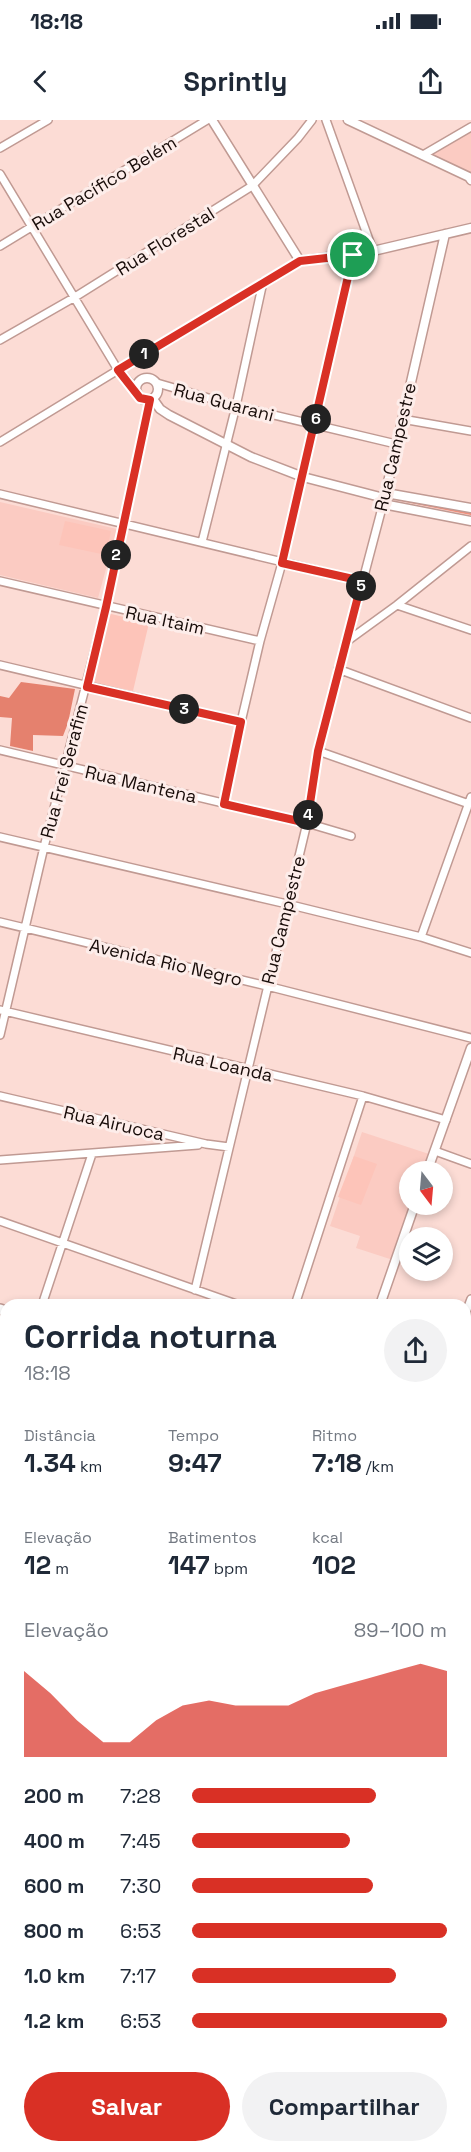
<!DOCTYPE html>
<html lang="pt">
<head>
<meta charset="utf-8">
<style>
  body { margin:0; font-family:"Space Grotesk",sans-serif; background:#f2f2f3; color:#1f2937; height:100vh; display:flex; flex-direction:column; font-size:22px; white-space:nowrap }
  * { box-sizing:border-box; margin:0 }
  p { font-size:20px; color:#747a83 }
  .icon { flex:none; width:33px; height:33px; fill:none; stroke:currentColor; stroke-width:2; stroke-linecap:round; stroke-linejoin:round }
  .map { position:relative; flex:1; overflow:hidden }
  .drawer { position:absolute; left:0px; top:1179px; width:471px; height:854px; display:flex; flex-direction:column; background:#fff; border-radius:18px 18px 0 0; box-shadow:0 3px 9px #0003 }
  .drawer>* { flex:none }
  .needle { width:39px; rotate:164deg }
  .tools { position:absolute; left:399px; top:1041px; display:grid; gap:12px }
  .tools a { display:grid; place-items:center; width:54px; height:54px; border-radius:50%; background:#fff; box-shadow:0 3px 9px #0003; font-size:30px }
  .pin { position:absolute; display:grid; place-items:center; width:51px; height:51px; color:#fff; margin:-26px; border:3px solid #fff; border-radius:50%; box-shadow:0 2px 6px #0007 }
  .km { position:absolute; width:30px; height:30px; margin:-15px; border-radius:50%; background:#222; color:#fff; font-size:16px; line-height:30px; text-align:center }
  .round { display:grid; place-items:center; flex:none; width:63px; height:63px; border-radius:32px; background:#f2f2f3 }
  .head { display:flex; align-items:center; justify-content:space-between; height:102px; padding:0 24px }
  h1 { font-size:33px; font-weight:600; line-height:45px }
  .stats { display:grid; grid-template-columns:repeat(3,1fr); gap:9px; height:102px; padding:6px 24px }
  .stats div { display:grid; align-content:center }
  .stats b { font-size:26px; font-weight:600 }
  .stats small { font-size:16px; font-weight:400 }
  .stats p { font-size:16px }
  .chart { height:168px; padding:12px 24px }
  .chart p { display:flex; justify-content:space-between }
  .chart svg { width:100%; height:108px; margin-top:6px; fill:#d93025; opacity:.7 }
  .button { display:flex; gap:12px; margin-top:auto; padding:12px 24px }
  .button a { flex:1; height:69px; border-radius:36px; background:#d93025; color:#fff; font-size:24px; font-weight:600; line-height:69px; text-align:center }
  .button a+a { background:#f2f2f3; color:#1f2937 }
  ul { padding:0 24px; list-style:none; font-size:20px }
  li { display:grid; grid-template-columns:96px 72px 1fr; align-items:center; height:45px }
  li i { height:15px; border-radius:8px; background:#d93025 }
  .status { display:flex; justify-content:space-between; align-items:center; height:42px; padding:0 30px; background:#fff; direction:ltr }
  .status svg { height:16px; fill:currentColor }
  header { display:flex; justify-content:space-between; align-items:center; height:78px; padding:0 24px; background:#fff; font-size:27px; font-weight:600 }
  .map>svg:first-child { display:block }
  .built { fill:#fbcbc2 }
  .green { fill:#fdc4b9 }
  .forest { fill:#e5816e }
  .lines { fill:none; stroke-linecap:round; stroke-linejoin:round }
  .stream { stroke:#f48f7c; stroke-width:2 }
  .minor-casing { stroke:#c09a93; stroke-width:10 }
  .tertiary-casing { stroke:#c09a93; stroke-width:11 }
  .secondary-casing { stroke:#c09a93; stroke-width:12 }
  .primary-casing { stroke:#a68680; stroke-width:14 }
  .minor { stroke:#fff; stroke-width:7 }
  .tertiary { stroke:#fff; stroke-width:8 }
  .secondary { stroke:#fff; stroke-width:9 }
  .primary { stroke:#f8dfda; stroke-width:10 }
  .rail-casing { stroke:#74605b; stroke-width:4.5 }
  .rail { stroke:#fdedea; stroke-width:2; stroke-dasharray:7; stroke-linecap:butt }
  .route-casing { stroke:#fff; stroke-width:12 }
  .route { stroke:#d93025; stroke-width:8 }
  .labels { text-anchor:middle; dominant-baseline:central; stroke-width:6; stroke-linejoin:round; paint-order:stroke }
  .street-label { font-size:18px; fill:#170b08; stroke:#fdedea }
</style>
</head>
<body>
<div class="status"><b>18:18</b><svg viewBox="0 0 49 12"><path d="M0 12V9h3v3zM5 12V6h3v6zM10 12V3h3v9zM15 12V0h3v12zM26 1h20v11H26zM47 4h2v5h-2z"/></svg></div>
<header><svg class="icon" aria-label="back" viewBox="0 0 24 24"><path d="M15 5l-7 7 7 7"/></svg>Sprintly<svg class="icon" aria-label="share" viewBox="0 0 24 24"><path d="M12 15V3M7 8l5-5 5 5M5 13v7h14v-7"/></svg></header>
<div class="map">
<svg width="471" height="2032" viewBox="0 0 471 2032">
  <rect width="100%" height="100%" fill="#fcdcd5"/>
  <path class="built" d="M471,9V55L433,34Z
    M0,382L117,409L98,478L0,455Z
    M362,1012L429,1034L423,1051L410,1052V1084L412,1085L393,1140L356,1128L360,1116L330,1106Z
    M0,1197L6,1199V1253L0,1267Z
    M6,1304V1362L0,1360V1321Z"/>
  <path class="green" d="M65,401L111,411L106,435L59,425Z
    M107,493L149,503L133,571L91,562Z
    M354,1036L377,1044L361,1085L338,1077Z"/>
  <path class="forest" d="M21,562L75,569L68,603L63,616L33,615V631L10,626L12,598L0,597V576L9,578Z
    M0,1636L6,1638V1741L0,1733Z
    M6,1894V1964L0,1965V1895Z
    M6,2018V2026H135L167,2032H0V2023Z"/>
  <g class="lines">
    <path class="stream" d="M391,378L471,394
      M0,1917L6,1916"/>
    <g class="minor-casing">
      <path id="minor" d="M326,0L373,131
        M0,28L48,0
        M423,35L471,7
        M0,54L118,250L0,322
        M0,126L207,0
        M0,220L75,177L252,66L298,18L312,0
        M157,263L236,286L396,324
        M402,299L471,311
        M0,374L362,461
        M202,422L236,286L263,162
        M0,461L260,521
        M397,485L471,510
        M346,522L397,485L471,426
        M0,545L241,602
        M338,549L471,598
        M0,630L307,703L351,716
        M318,631L469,684
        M224,684L241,602L260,521L282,443L353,135
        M0,717L287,784L421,817L471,833
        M0,802L267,866L471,918
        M421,817L471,677
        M0,890L363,976L446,1000
        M0,915L44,727L106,487L150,280
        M0,976L206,1024L229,1027
        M435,1031L471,1044
        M0,1040L198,1025
        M0,1101L239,1185
        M195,1170L307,703L318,631L383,384
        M42,1185L92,1034
        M295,1185L363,976
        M465,1195L471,1179
        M0,1308L6,1291
        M0,1368L6,1371
        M465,1440L471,1422
        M0,1458L6,1461
        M0,1545L6,1547
        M0,1629L6,1631
        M465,1650L471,1652
        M465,1694L471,1697
        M0,1748H6
        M465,1769L471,1793
        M465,1909L471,1912
        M175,2026L186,2032"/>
    </g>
    <g class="tertiary-casing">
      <path id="tertiary" d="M212,0L300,141
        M348,0L469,57L471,60
        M445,114L383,384L471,401
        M136 269a11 11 0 1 1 22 0a11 11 0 1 1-22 0Z
        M137,272L118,250L300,141L373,131L471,108
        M153,279L160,289L169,295L251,337L303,357L384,378
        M386,373L471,388
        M427,1052L471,928
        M380,1185L415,1084"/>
    </g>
    <g class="secondary-casing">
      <path id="secondary" d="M0,1189L6,1191
        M465,1355L471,1357"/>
    </g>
    <g class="primary-casing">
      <path id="primary" d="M465,1980L471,1978
        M0,1991H6
        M0,2012H6
        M191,2026L227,2032
        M397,2026L399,2032
        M457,2032L471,2028"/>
    </g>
    <use href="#minor" class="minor"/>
    <use href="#tertiary" class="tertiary"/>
    <use href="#secondary" class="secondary"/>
    <use href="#primary" class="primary"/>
    <g class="rail-casing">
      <path id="rail" d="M465,1670L471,1673
        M0,1756L6,1755"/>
    </g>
    <use href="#rail" class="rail"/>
  </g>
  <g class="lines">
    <g class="route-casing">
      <path id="route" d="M353,135L282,443L362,461L318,631L307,703L224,684L241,602L87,567L106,487L150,280L140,278L118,250L300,141Z"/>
    </g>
    <use href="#route" class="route"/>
  </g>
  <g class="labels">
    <g class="street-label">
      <text transform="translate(104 63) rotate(-31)">Rua Pacífico Belém</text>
      <text transform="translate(165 121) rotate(-32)">Rua Florestal</text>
      <text transform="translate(224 282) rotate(15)">Rua Guarani</text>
      <text transform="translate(395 327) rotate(-77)">Rua Campestre</text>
      <text transform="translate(165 500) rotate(12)">Rua Itaim</text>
      <text transform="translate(64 651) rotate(-75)">Rua Frei Serafim</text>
      <text transform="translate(141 664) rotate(13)">Rua Mantena</text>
      <text transform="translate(283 800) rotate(-76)">Rua Campestre</text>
      <text transform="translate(166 842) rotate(13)">Avenida Rio Negro</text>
      <text transform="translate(223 944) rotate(13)">Rua Loanda</text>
      <text transform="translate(114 1003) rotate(13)">Rua Airuoca</text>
    </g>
  </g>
</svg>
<div class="tools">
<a><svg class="needle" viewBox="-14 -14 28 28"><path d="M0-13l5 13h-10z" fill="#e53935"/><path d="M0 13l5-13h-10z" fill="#747a83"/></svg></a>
<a><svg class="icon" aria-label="layers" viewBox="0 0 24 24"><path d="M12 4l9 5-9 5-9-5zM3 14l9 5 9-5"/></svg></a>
</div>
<div class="pin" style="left:353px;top:135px;background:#1e9e55"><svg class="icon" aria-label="arrive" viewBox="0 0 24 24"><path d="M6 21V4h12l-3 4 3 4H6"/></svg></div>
<b class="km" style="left:144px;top:234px">1</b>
<b class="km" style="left:116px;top:435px">2</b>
<b class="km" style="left:184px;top:589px">3</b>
<b class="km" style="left:308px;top:695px">4</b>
<b class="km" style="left:361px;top:466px">5</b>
<b class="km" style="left:316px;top:299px">6</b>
<section class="drawer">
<div class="head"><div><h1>Corrida noturna</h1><p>18:18</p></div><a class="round"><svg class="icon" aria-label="share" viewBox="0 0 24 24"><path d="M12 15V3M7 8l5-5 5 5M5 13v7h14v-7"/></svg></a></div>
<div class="stats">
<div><p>Distância</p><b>1.34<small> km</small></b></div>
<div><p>Tempo</p><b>9:47</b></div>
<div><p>Ritmo</p><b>7:18<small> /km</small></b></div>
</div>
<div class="stats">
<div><p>Elevação</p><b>12<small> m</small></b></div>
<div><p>Batimentos</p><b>147<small> bpm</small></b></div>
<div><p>kcal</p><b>102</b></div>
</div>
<div class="chart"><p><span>Elevação</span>89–100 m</p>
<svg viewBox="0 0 160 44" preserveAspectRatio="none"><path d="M0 44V9L10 18L20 29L30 38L40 38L50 29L60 23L70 21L80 23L90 23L100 23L110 18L120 15L130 12L140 9L150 6L160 9V44z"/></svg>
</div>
<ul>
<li><b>200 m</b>7:28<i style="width:72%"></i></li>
<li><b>400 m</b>7:45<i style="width:62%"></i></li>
<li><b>600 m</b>7:30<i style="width:71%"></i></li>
<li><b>800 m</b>6:53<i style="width:100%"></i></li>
<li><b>1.0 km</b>7:17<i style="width:80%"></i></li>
<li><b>1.2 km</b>6:53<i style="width:100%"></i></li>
</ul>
<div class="button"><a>Salvar</a><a>Compartilhar</a></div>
</section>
</div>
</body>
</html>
